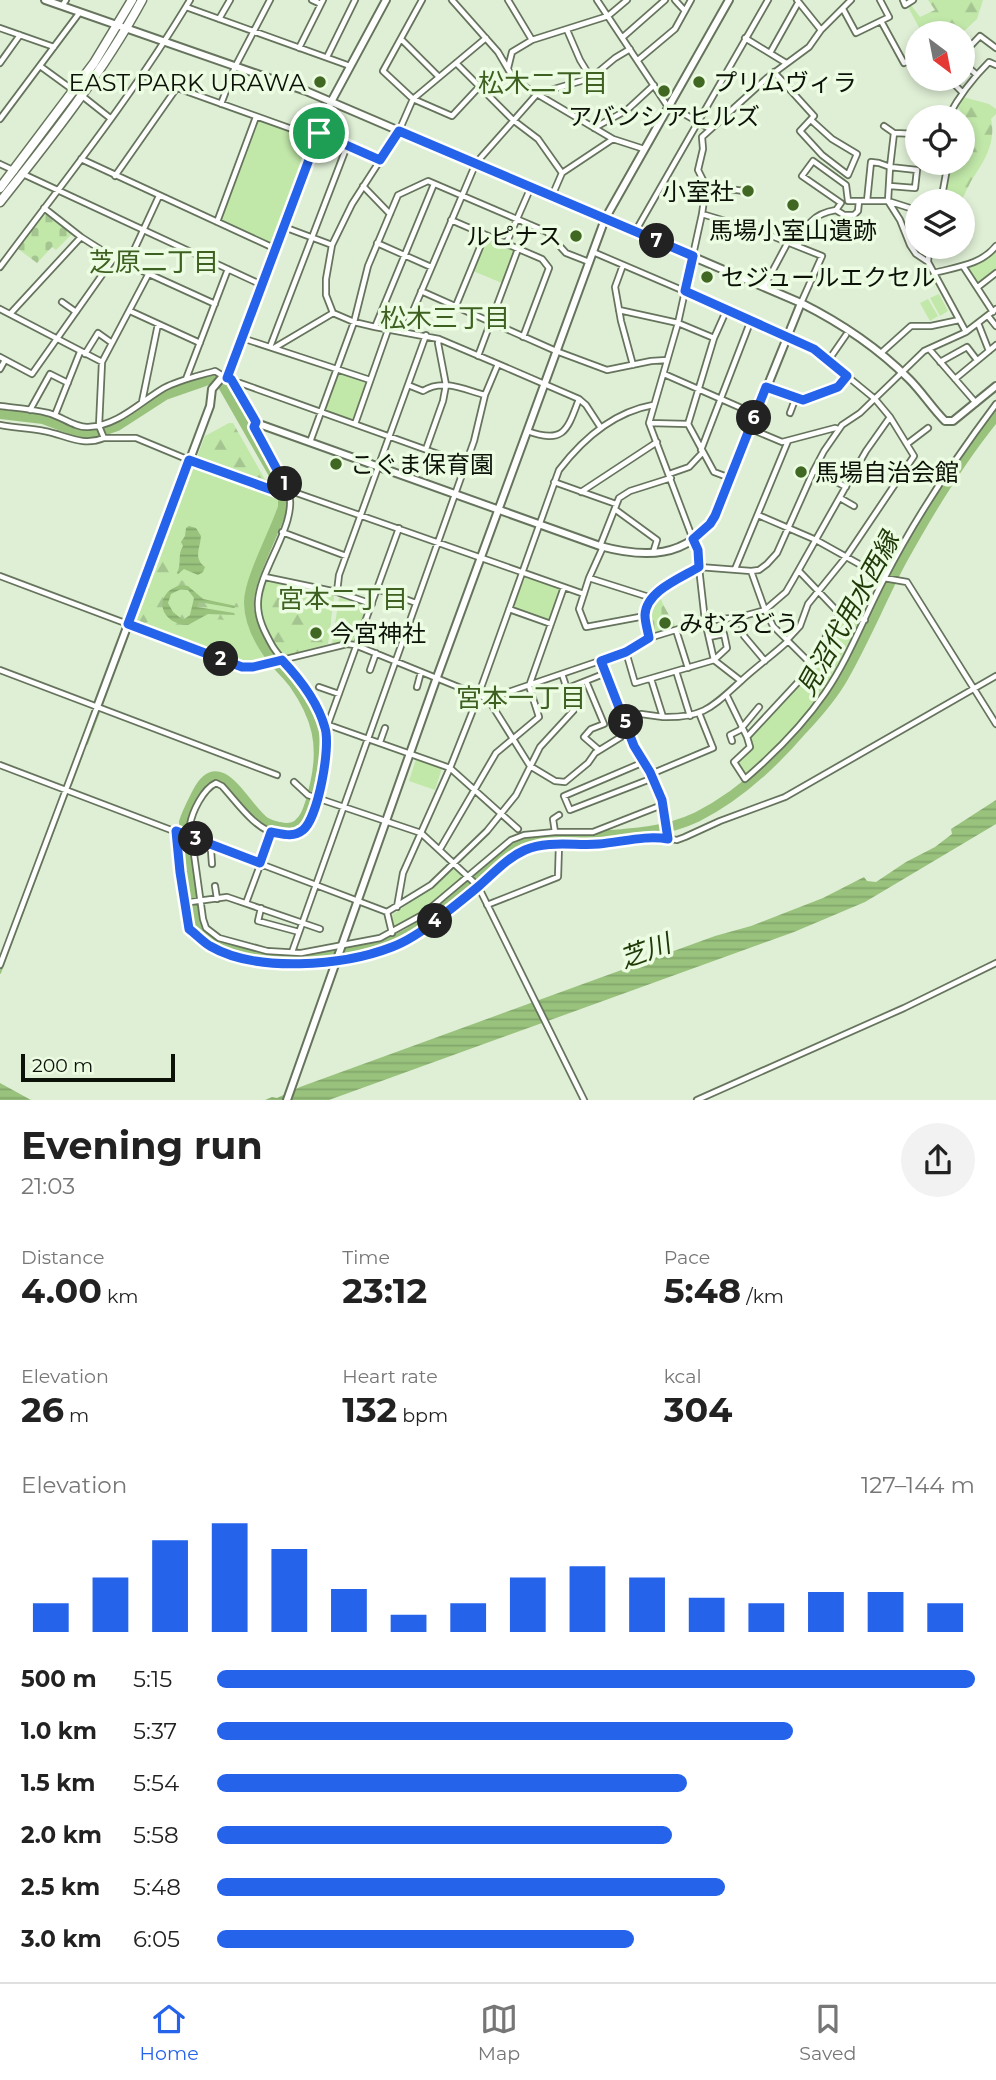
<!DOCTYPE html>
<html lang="en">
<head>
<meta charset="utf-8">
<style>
  body { margin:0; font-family:Montserrat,"Noto Sans JP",sans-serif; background:#f2f2f2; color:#222; height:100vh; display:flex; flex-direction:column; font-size:26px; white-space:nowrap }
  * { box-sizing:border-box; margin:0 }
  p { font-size:23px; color:#767676 }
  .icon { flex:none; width:38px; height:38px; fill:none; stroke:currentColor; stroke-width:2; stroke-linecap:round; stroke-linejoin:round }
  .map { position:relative; height:1100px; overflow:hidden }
  .drawer { display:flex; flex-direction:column; background:#fff; flex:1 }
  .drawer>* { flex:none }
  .needle { width:46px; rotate:148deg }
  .fabs { position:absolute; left:905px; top:21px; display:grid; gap:14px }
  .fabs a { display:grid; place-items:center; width:70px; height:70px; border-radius:50%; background:#fff; box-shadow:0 4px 10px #0003; font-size:35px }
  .scale { position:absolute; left:21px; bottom:18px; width:154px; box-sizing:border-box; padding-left:7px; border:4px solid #0d1209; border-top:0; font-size:19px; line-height:24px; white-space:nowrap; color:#0d1209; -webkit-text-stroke:5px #ecfce2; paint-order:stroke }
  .pin { position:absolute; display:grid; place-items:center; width:60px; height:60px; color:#fff; margin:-30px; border:4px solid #fff; border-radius:50%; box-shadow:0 2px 7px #0007 }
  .km { position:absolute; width:35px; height:35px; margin:-18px; border-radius:50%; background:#222; color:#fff; font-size:19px; line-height:35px; text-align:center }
  .round { display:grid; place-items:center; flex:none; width:74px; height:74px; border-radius:37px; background:#f2f2f2 }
  .overview { display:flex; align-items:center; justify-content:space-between; height:119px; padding:0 21px }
  h1 { font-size:38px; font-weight:700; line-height:52px }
  .stats { display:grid; grid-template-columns:repeat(3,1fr); gap:10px; height:119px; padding:7px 21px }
  .stats div { display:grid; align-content:center }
  .stats b { font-size:35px; font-weight:700 }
  .stats small { font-size:19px; font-weight:400 }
  .stats p { font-size:19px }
  .chart { height:196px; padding:14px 21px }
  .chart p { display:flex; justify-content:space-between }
  .chart svg { width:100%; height:126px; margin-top:7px; stroke:#2563eb; stroke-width:6 }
  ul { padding:0 21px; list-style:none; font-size:23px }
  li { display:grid; grid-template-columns:112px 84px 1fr; align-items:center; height:52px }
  li i { height:18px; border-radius:9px; background:#2563eb }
  .dock { display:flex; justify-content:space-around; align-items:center; height:98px; border-top:2px solid #e0e0e0; background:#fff; font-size:19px; color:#767676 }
  .dock a { display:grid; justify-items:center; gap:4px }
  .dock .on { color:#2563eb }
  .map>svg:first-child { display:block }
  .green { fill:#c1e7a9 }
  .forest { fill:url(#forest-firs) }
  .cemetery { fill:url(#cemetery-stones) }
  .water { fill:url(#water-rules); fill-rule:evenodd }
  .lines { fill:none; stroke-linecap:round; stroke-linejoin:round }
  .stream { stroke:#99c27d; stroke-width:2 }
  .river { stroke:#99c27d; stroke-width:10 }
  .street-casing { stroke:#66745d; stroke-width:8 }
  .secondary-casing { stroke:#66745d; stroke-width:10 }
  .highway-casing { stroke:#66745d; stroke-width:11 }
  .street { stroke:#fff; stroke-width:4.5 }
  .secondary { stroke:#fff; stroke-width:6 }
  .highway { stroke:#fff; stroke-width:8 }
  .route-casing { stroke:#fff; stroke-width:14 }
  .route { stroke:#2563eb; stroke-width:9 }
  .poi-dot { fill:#416822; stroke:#ecfce2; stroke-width:2.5 }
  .labels { text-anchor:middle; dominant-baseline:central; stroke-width:7; stroke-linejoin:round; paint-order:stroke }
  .poi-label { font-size:24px; fill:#0d1209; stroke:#ecfce2; text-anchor:start }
  .neighbourhood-label { font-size:26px; fill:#3e6122; stroke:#ecfce2 }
  .water-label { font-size:26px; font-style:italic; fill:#1f3907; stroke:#ecfce2 }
</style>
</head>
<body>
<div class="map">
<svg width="996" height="1100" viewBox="0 0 996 1100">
  <defs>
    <pattern id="forest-firs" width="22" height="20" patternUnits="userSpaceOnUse" patternTransform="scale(1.75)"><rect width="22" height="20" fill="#c1e7a9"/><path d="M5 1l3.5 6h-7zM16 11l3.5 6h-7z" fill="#a5c590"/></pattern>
    <pattern id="cemetery-stones" width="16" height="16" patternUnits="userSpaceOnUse" patternTransform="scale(1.75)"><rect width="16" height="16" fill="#c1e7a9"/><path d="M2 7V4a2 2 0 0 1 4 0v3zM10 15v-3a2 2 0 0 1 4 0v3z" fill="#a5c590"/></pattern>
    <pattern id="water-rules" width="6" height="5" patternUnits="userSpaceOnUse" patternTransform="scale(1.75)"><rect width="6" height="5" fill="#99c27d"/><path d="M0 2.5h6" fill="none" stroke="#83a66b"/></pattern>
  </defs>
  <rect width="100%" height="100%" fill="#dfefd5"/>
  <path class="green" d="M259,120L311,138L312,140L274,245H272L222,223L221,220Z
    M488,239L513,250L514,252L502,283L473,271Z
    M996,249V270L979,283L976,282L967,268L968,265C979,262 989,257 996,249Z
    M939,294L948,311L940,316L930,298Z
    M928,299L938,316L930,321L920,303Z
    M339,372L366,383L352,420L326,411L325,409Z
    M191,463L279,495V511L250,579L246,596L247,616L267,660L251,664L232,661L131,623Z
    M526,576L560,588L561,591L549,621L515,608L513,606Z
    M342,596L367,605L368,607L356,641L333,645L332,643L339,598Z
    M841,616L861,620L862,623C849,647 838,672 823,694C801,725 774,753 746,777L737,764L753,746L750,737L816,666L826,642Z
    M416,759L442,768L435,790L409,781Z
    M453,868L465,876C444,897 421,914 395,929L394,928L392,915L433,887Z"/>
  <path class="forest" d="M928,0H983L977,19L962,33H922L908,7L911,5L920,17L935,10Z
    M963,97L989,104L996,109V114L991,119C996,141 986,158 975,175C969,183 966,193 961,201H944L948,182L949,163H962L963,151L965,150L974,129L962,114L957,105Z
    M229,423H233L267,483L266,485L198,460L197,457L205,436Z
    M170,536L176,541L175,569L180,580L201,586L216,599L234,600C240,605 240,612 236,618C227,622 222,619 213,619C189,620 190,636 162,618L144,623L136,621L167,538Z
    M267,581L333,594L334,597L328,644L284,656L281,655C268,632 252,606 267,581Z"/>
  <path class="cemetery" d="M42,213H44L72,234L56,250L52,247L37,263L17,248Z
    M661,599C665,611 672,617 676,628L653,635L651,634L648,612L653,602Z"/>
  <path class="water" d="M189,526L196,528L201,536C200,549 193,558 205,567L203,572L198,575L184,569L178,574L177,573C182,564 177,555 183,546L181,542L185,536L186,528Z
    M181,585L188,586L203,599L236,606L234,608L199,602L197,607L234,613L235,615L208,614L188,625C159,624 152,593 181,585ZM181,589L188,590L194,598L190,615L183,620L173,612L168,603L171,594Z
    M996,800V824L865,902L794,932L329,1100H265L272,1097L277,1098L300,1087L715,936L751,926L823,898L864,877L867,881L876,882L906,862L935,847L952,834L951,829Z
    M0,1083L31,1100H0Z"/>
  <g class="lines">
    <path class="stream" d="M118,662L181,492
      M102,704L114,671
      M87,744L99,712
      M71,785L83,753
      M0,973L67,795"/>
    <path class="river" d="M0,414L43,419L83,434H94L117,426L165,395L214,378L218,379L222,384L278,482L283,494V507C275,532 249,579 249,602C249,621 259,641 270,656C277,666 287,674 294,684C317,717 324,745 315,784C311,801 306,830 285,828C278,827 271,826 265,822C244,807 220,748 197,793C192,803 187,812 184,822C187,846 192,922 206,937C212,944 221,946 229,948C279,963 302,959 351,950C366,947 383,946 397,939C438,919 472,882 506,853C529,839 552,838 577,837C618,834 659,835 697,817C739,796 772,765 802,730C818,713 833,696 844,676C865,639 881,600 901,562C929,511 959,461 996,416"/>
    <g class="street-casing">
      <path id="street" d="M312,0L321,4
        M422,0L383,71L413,99L452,116L479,87
        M452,0L498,52L515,81L613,139L644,149
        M508,0L532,40
        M597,0L668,107
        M675,0L685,11
        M797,0L821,30
        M903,0L905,5L913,0
        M62,6L66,0
        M186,7L350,66
        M843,9L856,33L889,17L880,0
        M219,19L230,0
        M881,21L904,63L917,56
        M0,28L54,47
        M567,30L580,60L591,78
        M623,37L665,0
        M745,38L786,63
        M401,39L439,77
        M299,48L323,0
        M770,53L798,3
        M962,55L980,36L996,48
        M327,57L355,0
        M638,60L675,29L691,0
        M962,62L977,75
        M0,63L20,35
        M456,63L513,120L538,139L562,173
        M40,66L73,90
        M508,68L512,52L532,40L608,16L627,0
        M774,72L814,116L800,131L822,155L848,175L857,154L832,139L811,120
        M141,75L317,138
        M949,79L962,92
        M81,95L110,118
        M221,104L235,67L270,0
        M669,105L710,129
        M948,117C959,96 972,79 989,62L996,65
        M0,119L80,12
        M884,126L894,133L917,134
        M594,128L627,110L654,85
        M319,133L380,160
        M81,159L276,249
        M0,164L15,171
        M23,174L262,285
        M115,176L176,89
        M363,186L390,214
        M706,186L744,191
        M890,186L915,188L917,170L890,167L888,201L913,209
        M552,196L562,173L613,139
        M867,201L871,162L879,163L890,167L894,133
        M941,201L948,163
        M44,208L81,237L114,258L215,304
        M702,214L762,232L822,256L801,303
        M451,220L542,259L549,268L523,337
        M217,222L256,117
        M284,227L332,245
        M635,232L768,0
        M377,243L431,267
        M506,244L531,187
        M798,246C806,225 812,214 836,210L844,215H854L858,211L859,201
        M593,252L787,335
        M928,262L929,247
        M128,263L159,196
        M623,265L615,287L621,321L633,365
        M963,266L993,312
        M0,267C65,180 134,94 190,0
        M149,273L102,362L99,426L104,438H136L189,460L278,492L288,490C300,521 259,569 258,602C257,618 265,633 273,647C283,662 296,674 306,689C314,701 324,718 326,732C330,760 321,791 311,816C304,832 296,836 278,834C255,830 237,802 222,786L216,783C203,789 192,812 190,825L203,919L206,928L219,938L267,951L301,953L380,938L422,915L511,840L524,835L555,832H593L662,805
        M934,273C956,267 981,265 996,246
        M764,287L788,242
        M978,287L996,273
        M421,291L556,351L607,370L651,361L667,360
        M62,302L76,312
        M455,308L485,235
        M0,309L102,362
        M727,309L714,338L688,424L714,472L730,478
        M619,310L678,323L714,338
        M130,311L200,343
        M10,314L81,237
        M988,316L996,326
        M978,323L989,351
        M375,327L434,184
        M404,332L476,163L537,94L591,78L615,58L630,49
        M966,332L996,309
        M242,338L370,380
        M270,347L347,146
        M274,348L333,313
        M930,350L976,403
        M881,353L911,326H931L959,320
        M85,354L98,333L112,343
        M478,356L518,249
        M0,357L32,374L114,258
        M828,361L846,335
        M940,362L967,347L977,360
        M498,364L579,399L586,405L601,428
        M0,369L5,360
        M664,374L755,414
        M186,379L228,269
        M955,379L996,345
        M234,384L240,383L466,464
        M408,385L423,391C443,378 465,390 485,395
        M767,387L803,400L838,388L847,376
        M142,402L158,324
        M0,406C16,408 32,409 48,413C61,416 75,428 88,427C118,426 140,402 164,388C179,380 198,376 215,371L223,376
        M30,410L50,374L68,383
        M790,413L796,397
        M55,415L80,352
        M256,422L254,427L288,490L584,594
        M649,423L688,424
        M355,424L388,330
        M0,425C15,428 30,428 44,431C66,435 82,447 104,438
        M751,429L782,442L835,428L838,429
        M527,431C564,444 567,431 579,399
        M310,442L354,322L368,266L398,195L428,181L547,232L566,253L589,262
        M907,444L928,428
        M426,449L443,401L446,385L438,343L439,339
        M701,450L751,320
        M814,470L846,487
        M669,474L689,467L703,452
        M554,482L616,504
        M581,492L657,442
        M840,498L854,506
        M616,510L657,540L653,553
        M758,515L816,540L884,578L907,582L996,724
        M282,532L346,556
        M600,546L619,498L630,491L671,478
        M603,547L589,578L579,609L586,627L645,616
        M735,569L788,441
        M751,571L765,610L773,626L813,666
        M0,576L242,667H253L347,644L355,645L488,699L530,766L555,781L565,782L588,763L595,753L629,732
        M265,577L337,592L372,604
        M589,578L652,598
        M377,589L416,603
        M337,592L339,575L426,335
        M509,609L551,624
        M840,614L865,620
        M740,617L744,636L765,661
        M676,630L688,668
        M649,638L645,616L648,602L655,594L699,567L751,571L759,570L767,564L777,553L814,470L824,451L842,425L860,413L924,351L966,332L928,262L916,254L910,245L900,220L888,201H848L846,185L813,161L802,176L841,203L836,210
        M787,640L800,626L808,604L846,557L914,456L890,417L875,399L814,349L787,337
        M626,652L635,683L714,660L727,648L724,634L709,637
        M601,661L634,745L650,772L662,800L668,839
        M0,670L277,775
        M370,670L376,653
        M676,671L690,716
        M651,679L663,717C704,718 712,707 741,681C756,667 773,655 788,641
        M586,681L604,724L591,729L584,737L599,750
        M741,681L714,660L705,621L697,550L649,423L678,323L702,214L706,186L698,170L703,149L702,137L767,78L809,47L821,30L851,0
        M319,687L339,694
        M417,687L421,672
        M568,688L606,673
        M727,696L747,737L813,666L824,640L840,614L799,571
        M488,699L626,652L649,638L705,621L740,617L765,610L786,592L793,580L866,451L890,417
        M625,720L641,714L663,717
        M323,723L450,768L518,829
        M328,724L399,528
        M747,737L750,747L734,762L745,779C774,754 803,725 825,693C849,658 864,617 884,579C915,518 954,460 996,404
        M732,741L730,735L740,730L759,707
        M380,742L385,728
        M644,762L564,796L570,810L653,778
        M0,765L387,912L431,885L487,831L516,795L540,747L574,710L562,674
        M651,774L713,748L699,713
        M294,782L308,795L421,833L478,886L584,1100
        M176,831L180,872L189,929L208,945L235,956L263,962L288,965L365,955L392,948L408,940L435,922L511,856L529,848L542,845L598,844L657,837L677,840L685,837L720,821L785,797L996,676
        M555,832L553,819L559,815
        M440,849L496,753L539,717L529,686L564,587
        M212,864L211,850L213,845
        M215,886L217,899
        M190,902L227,897L320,929
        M246,903L272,833
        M487,905L558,877L559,845
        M397,907L403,873L450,768L473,710L559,470C582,440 614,412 653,405
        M261,908L258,921L299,932
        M387,912L392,933
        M292,952L474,441L485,395L498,364L439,339L375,327L354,322L333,313L326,295V279L332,245L352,204L399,131L413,99L486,38
        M0,965L97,707
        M697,1100L904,1008L996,963"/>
    </g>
    <g class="secondary-casing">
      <path id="secondary" d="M45,0L306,91L801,303C841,323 877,347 909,379C922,392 932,408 945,421H953L996,386
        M227,378L331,102L386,0
        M97,707L210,406L212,389L223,376C242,384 244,411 259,424L600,546C644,558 687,559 715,516L801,303
        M287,1100L437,677L605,219L729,0"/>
    </g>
    <g class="highway-casing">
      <path id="highway" d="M0,188L94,63L132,0
        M0,202C51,138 103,72 142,0"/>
    </g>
    <use href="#street" class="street"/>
    <use href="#secondary" class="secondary"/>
    <use href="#highway" class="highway"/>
  </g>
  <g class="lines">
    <g class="route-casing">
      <path id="route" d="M399,131L693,256L685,291L814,349L847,376L838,387L803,400L766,387L715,516L710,524L693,539L698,550L699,567C681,578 646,591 645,615C645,623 648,631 649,638L626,652L601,661L634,746L650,772L662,800L668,839C646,835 622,842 599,844C576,846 548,840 525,850C507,858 494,873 479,886C466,897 452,908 438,919C424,930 408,941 392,947C343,966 256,973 210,946C202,941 196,934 189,929L180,872L176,831L260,863L271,832C282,834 293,838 303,830C318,818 331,747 325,728C318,702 300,679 282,660L253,667H242L128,624L189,460L278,492L288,490L254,427L256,422L231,379L227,378L319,133L380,160Z"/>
    </g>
    <use href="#route" class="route"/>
  </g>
  <g class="poi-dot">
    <circle cx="320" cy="82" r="7"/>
    <circle cx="699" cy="82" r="7"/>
    <circle cx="664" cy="91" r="7"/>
    <circle cx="748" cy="191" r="7"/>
    <circle cx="793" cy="205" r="7"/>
    <circle cx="576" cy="236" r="7"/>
    <circle cx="707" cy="277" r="7"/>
    <circle cx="336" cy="464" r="7"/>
    <circle cx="801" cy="472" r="7"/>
    <circle cx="665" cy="623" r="7"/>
    <circle cx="316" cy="633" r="7"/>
  </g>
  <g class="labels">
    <g class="poi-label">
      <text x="306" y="82" text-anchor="end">EAST PARK URAWA</text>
      <text x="713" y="82">プリムヴィラ</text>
      <text x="664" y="116" text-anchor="middle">アバンシアヒルズ</text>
      <text x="734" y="191" text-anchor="end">小室社</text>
      <text x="793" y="230" text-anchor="middle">馬場小室山遺跡</text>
      <text x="562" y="236" text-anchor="end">ルピナス</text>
      <text x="721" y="277">セジュールエクセル</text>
      <text x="350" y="464">こぐま保育園</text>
      <text x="815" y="472">馬場自治会館</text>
      <text x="679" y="623">みむろどう</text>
      <text x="330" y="633">今宮神社</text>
    </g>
    <g class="neighbourhood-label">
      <text x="543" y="83">松木二丁目</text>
      <text x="154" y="262">芝原二丁目</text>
      <text x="445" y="318">松木三丁目</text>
      <text x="343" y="599">宮本二丁目</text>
      <text x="521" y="698">宮本一丁目</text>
    </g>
    <g class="water-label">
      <text transform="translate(848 614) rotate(-61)">見沼代用水西縁</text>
      <text transform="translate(645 951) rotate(-20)">芝川</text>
    </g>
  </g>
</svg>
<div class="fabs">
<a><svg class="needle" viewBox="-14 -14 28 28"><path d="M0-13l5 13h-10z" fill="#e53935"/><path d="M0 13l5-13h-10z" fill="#767676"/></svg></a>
<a><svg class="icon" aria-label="locate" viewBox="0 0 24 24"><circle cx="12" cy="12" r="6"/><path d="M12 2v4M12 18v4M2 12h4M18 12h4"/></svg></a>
<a><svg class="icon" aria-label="layers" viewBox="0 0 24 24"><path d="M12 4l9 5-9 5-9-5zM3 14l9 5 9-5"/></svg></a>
</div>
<div class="scale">200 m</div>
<div class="pin" style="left:319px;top:133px;background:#1e9e55"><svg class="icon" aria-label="arrive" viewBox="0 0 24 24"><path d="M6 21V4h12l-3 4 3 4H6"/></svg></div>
<b class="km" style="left:285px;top:484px">1</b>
<b class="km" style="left:221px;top:659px">2</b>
<b class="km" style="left:196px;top:839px">3</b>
<b class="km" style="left:435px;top:921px">4</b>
<b class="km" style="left:626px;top:722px">5</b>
<b class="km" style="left:754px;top:418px">6</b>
<b class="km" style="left:657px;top:241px">7</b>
</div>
<section class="drawer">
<div class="overview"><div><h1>Evening run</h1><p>21:03</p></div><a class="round"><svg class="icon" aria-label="share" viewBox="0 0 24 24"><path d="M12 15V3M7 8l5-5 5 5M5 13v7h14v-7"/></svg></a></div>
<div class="stats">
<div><p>Distance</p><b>4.00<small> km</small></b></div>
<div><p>Time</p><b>23:12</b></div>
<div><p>Pace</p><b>5:48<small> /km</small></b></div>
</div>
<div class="stats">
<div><p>Elevation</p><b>26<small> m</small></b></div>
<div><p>Heart rate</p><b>132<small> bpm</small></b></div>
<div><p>kcal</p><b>304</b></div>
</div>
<div class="chart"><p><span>Elevation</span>127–144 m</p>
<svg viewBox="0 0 160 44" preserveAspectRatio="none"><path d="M5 44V34M15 44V25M25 44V12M35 44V6M45 44V15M55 44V29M65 44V38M75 44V34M85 44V25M95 44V21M105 44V25M115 44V32M125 44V34M135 44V30M145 44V30M155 44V34"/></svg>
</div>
<ul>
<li><b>500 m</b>5:15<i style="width:100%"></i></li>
<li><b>1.0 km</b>5:37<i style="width:76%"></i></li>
<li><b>1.5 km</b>5:54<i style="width:62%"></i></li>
<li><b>2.0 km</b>5:58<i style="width:60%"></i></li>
<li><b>2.5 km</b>5:48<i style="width:67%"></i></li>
<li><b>3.0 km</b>6:05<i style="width:55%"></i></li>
</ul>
</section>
<nav class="dock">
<a class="on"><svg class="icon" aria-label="home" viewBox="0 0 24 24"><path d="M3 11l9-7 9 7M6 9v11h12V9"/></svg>Home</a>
<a><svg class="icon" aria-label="map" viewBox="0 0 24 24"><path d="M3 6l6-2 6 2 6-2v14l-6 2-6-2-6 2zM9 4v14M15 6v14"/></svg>Map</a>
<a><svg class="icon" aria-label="saved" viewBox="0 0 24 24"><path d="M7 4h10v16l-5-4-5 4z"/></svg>Saved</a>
</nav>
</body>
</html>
